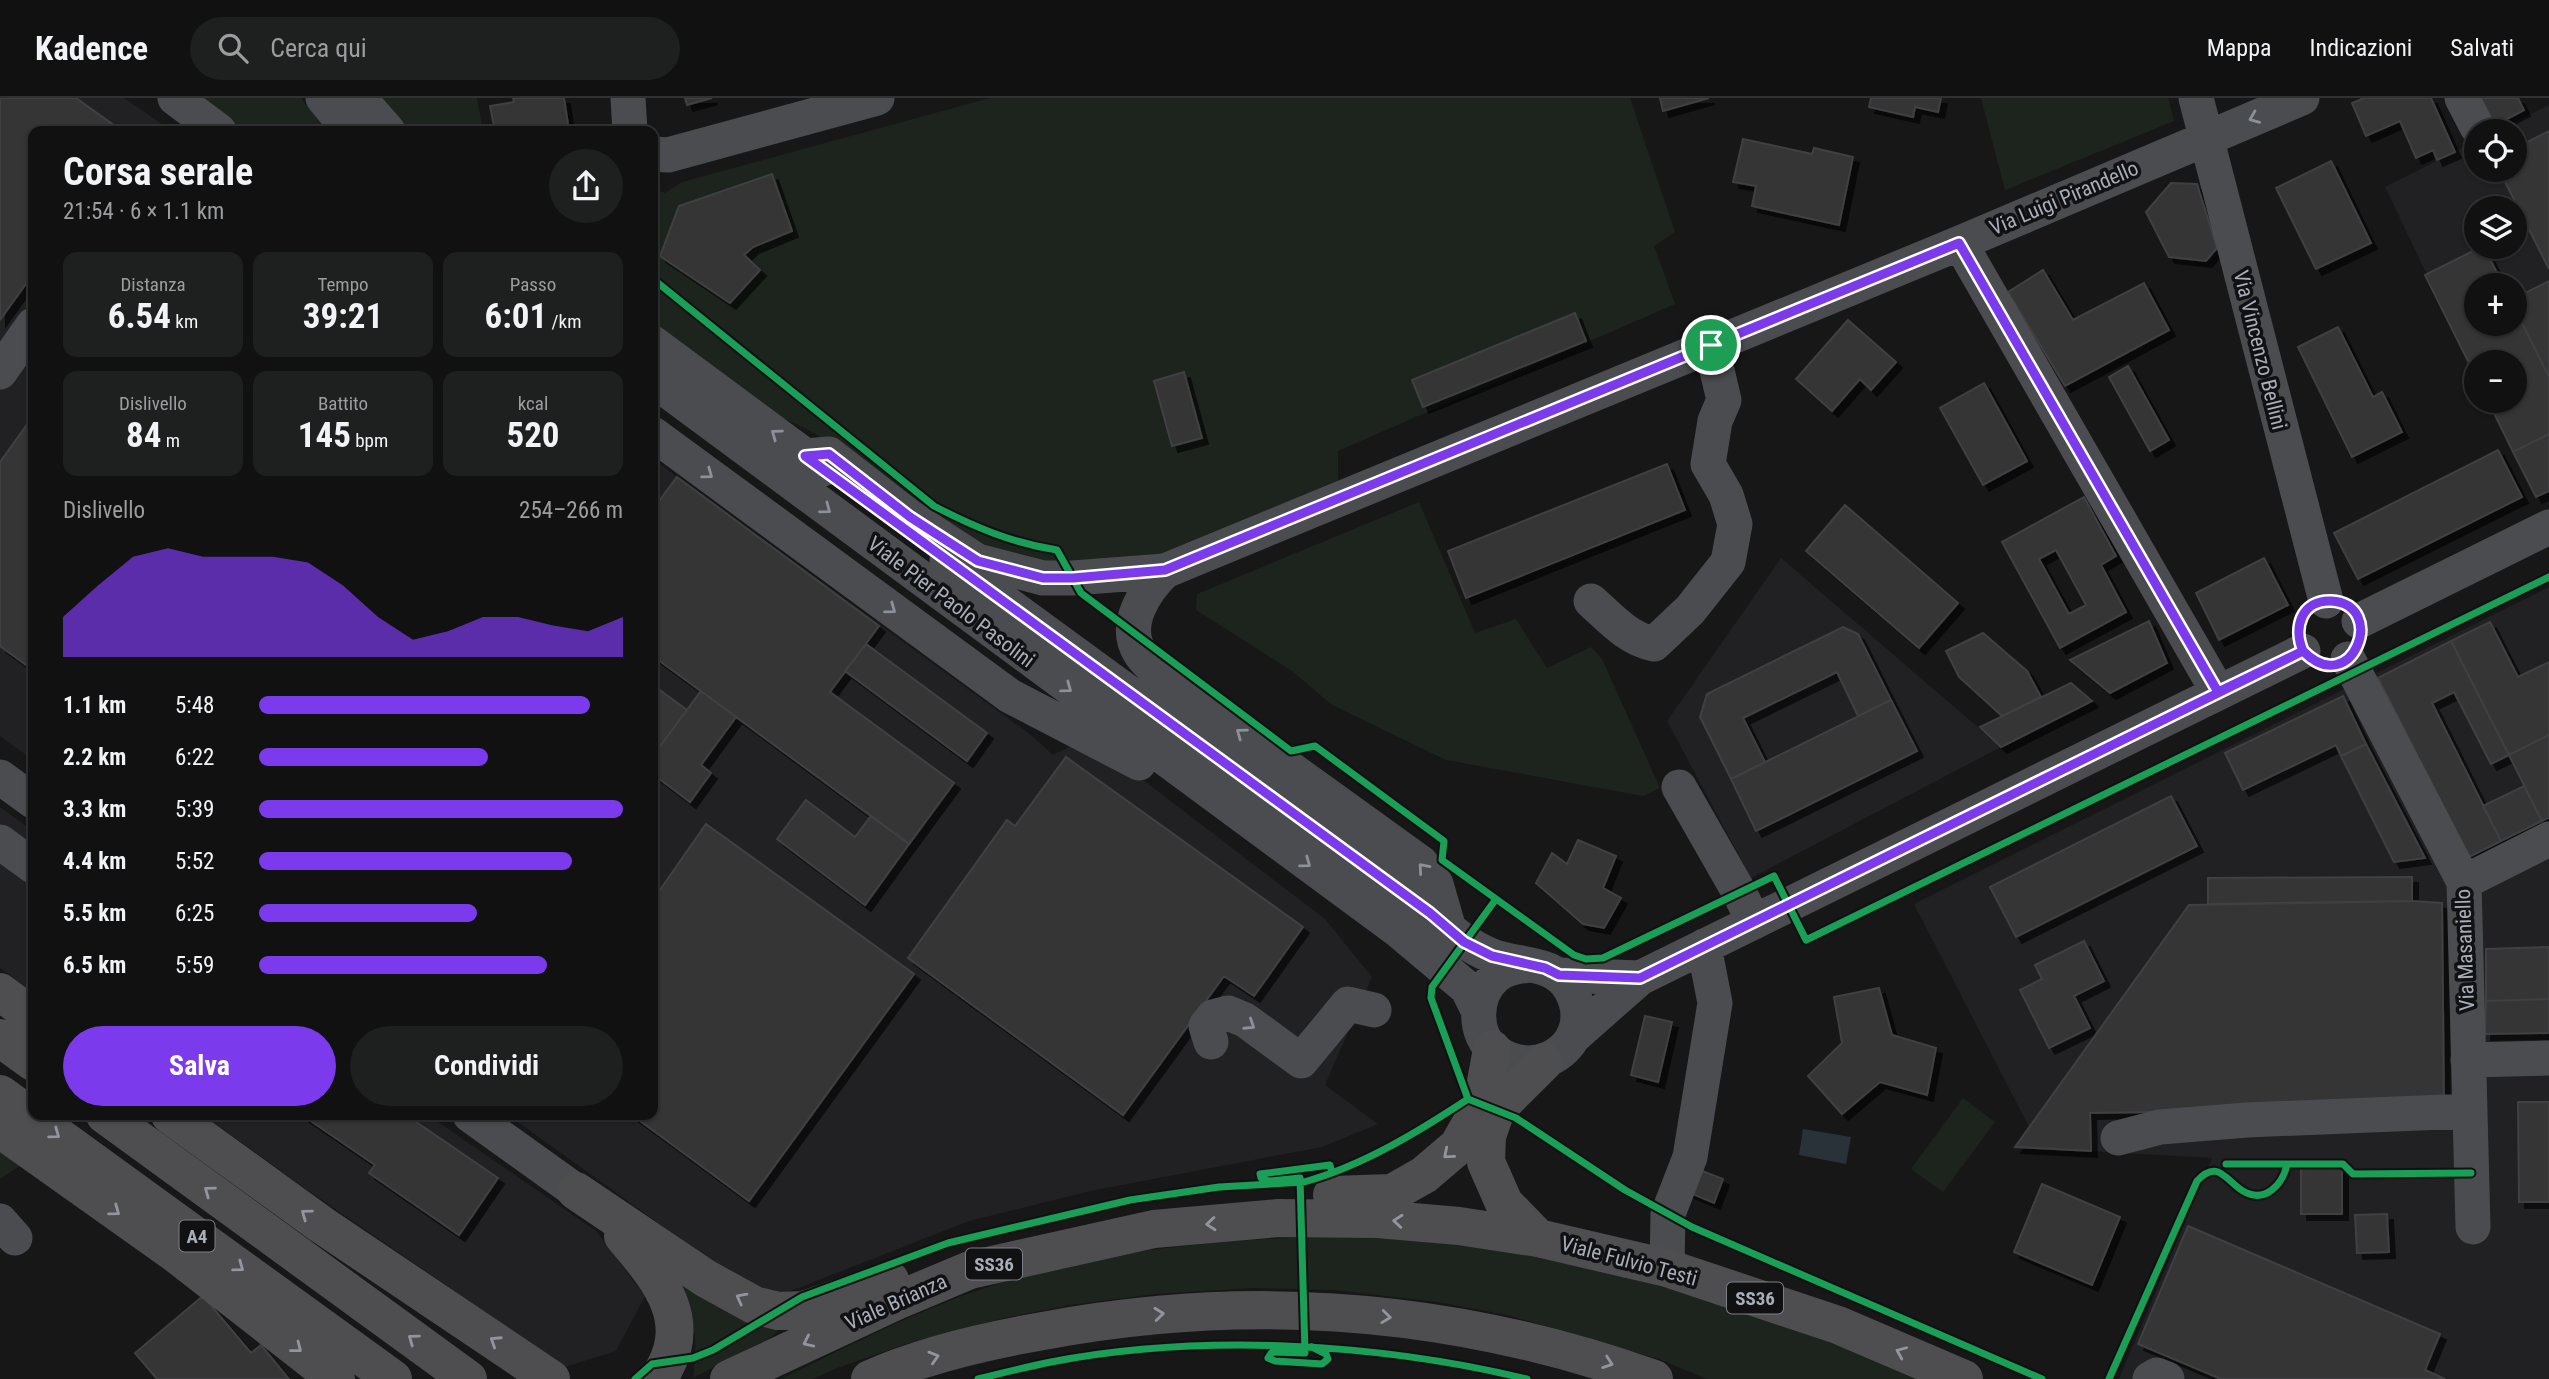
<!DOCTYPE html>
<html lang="it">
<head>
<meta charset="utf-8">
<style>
  body { margin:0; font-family:"Roboto Condensed",sans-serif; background:#1e1f1f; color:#f1f3f6; height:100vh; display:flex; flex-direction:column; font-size:26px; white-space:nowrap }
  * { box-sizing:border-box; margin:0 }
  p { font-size:23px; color:#9c9d9f }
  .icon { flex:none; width:38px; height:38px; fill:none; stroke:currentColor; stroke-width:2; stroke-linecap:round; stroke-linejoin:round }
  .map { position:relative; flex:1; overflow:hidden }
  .side { position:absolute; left:28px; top:28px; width:630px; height:994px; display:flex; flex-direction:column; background:#111; border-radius:14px; box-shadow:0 2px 5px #0004,0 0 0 2px #303131 }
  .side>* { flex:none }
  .fabs { position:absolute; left:2464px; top:21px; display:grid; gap:14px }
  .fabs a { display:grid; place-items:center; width:63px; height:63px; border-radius:50%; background:#111; box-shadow:0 2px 5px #0004,0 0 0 2px #303131; font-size:35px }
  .pin { position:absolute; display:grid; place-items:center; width:60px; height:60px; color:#fff; margin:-30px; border:4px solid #fff; border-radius:50%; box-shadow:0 2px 7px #0007 }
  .round { display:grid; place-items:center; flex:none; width:74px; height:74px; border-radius:37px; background:#1e1f1f }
  .overview { display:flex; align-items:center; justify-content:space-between; height:119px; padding:0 35px }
  h1 { font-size:38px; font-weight:700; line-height:52px }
  .metrics { display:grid; grid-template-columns:repeat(3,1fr); gap:10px; height:119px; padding:7px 35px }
  .metrics div { display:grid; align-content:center; border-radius:14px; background:#1e1f1f; text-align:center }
  .metrics b { font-size:35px; font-weight:700 }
  .metrics small { font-size:19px; font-weight:400 }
  .metrics p { font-size:19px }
  .chart { height:196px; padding:14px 35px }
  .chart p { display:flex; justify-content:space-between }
  .chart svg { width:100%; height:126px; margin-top:7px; fill:#7c3aed; opacity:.7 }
  .primary-button { display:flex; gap:14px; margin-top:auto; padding:14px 35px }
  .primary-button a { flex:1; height:80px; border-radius:42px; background:#7c3aed; color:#fff; font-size:28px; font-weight:700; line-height:80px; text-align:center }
  .primary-button a+a { background:#1e1f1f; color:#f1f3f6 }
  ul { padding:0 35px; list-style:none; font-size:23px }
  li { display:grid; grid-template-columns:112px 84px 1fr; align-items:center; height:52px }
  li i { height:18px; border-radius:9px; background:#7c3aed }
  header { display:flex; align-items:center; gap:42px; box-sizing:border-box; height:98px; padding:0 35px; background:#111; border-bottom:2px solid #303131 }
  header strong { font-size:33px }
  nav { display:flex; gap:38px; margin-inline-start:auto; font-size:24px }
  .search { width:490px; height:63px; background:#1e1f1f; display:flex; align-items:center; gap:18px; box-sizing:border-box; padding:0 24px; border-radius:38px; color:#9c9d9f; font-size:26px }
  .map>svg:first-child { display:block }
  .built { fill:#212123; fill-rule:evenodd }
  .green { fill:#1d241e }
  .water { fill:#2a3239 }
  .building { fill:#353536; stroke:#3f4043; stroke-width:2; fill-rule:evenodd; filter:url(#shadow) }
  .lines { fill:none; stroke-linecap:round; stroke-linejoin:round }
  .minor { stroke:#4b4c50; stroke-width:35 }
  .highway { stroke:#4e4e51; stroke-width:38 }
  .cycleway-casing { stroke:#111113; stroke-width:11 }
  .cycleway { stroke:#1a9f57; stroke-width:7 }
  .oneway { stroke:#8c9099 }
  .oneway2 { stroke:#92959e }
  .route-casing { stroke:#fff; stroke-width:14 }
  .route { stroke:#7c3aed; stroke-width:9 }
  .labels { text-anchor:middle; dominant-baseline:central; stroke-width:7; stroke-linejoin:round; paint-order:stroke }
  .shield { fill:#111113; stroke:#7b7e86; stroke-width:2 }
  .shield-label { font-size:19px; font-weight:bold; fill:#a8adb8 }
  .street-label { font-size:21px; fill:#a8adb8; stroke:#111113 }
</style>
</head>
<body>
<header>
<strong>Kadence</strong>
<div class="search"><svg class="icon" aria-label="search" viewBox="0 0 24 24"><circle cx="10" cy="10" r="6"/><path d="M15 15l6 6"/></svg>Cerca qui</div>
<nav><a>Mappa</a><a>Indicazioni</a><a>Salvati</a></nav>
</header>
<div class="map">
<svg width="2549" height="1281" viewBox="0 0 2549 1281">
  <defs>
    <filter id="shadow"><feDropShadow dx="6" dy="6" stdDeviation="0" flood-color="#0009"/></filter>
  </defs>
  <rect width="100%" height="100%" fill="#171717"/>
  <path class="built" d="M0,0H124L172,33H33V662L0,638Z
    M2549,7V393L2536,399L2488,303H2515V264H2476V279L2385,89L2476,43V72H2515V33H2496ZM2476,110H2515V149H2476ZM2476,187H2515V226H2476Z
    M653,361L1031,637L1053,657L1071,648L1096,646L1325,821L1372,879L1325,987L1378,1026L1322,1049L1095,1092L969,1123L788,1194L764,1197L707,1160L508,1017H653Z
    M1781,460L2001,649L1751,780L1667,623Z
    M2549,489V1281H2119L2212,1060L2015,1049L2029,1029L1914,806Z
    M0,709L33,733V894L0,870Z
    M203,1017H428L596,1133L645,1198L616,1253L565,1269L309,1093Z"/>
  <path class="green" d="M202,0H301L327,33H246Z
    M376,0H477L483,33H407Z
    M990,0H1630L1675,134L1654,148L1675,206L1338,353V388L1155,461L1042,471L938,429L816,336L750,304L653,232V91L665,95L682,84Z
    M1981,0H2168L2174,23L2005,92Z
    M1419,404L1475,535L1516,521L1547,570L1591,549L1602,561L1660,690L1643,698L1446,662L1332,607L1292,573L1196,512L1197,496Z
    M1963,1000L1995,1024L1943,1094L1911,1071Z
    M0,1047L24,1065L0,1081Z
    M1366,1138L1513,1152L1659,1183L1821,1240L1915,1281H1707L1659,1261L1507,1217L1438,1204L1334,1192L1254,1190L1155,1196L1070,1207L1004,1220L909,1245L837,1270L813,1281H781C838,1253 895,1224 954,1201C1085,1151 1227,1139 1366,1138Z
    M670,1173L774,1226L777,1234L770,1240L693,1280C699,1227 694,1219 670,1173Z"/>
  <path class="water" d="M1803,1031L1851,1039L1846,1066L1799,1057Z"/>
  <path class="building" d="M0,0H76L122,33H33V176L0,222Z
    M513,0H564L569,33H495L490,8L514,4Z
    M685,0H712L687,7Z
    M1660,0H1709L1663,13Z
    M1871,0H1941L1938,14L1915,9L1913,19L1869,9Z
    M2364,0H2431L2455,54L2437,62L2433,52L2416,60L2400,23L2366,38L2352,5Z
    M2477,0H2518L2524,12L2492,29Z
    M2549,33V171L2499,72H2515V50Z
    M1743,41L1812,56L1814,50L1853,59L1839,127L1752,108L1756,88L1733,84Z
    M2331,63L2371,145L2316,171L2276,90Z
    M772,76L792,133L753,149L744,157L760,172L730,205L660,158L679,108Z
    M2171,85L2197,86L2217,150L2206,163L2169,159L2146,114Z
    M2481,149H2484L2503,187H2476V226H2515V211L2549,279V336L2513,354L2488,303H2515V264H2476V279L2425,177Z
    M2043,172L2073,222L2144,185L2169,232L2065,288L2008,194Z
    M2549,183V279L2515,211V200Z
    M1575,215L1586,243L1423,309L1412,282Z
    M1848,222L1896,264L1871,292L1860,281L1832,313L1796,281Z
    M2338,229L2373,299L2382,294L2402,334L2352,359L2298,249Z
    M2128,268L2169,342L2150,353L2109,279Z
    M1184,274L1202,340L1172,348L1154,283Z
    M1984,285L2027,363L1983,387L1940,310Z
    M31,321L33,322V572L0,548V364Z
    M2549,336V393L2536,399L2513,354Z
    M2498,352L2522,399L2358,481L2334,435Z
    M1667,366L1685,412L1466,500L1448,453Z
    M677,379L879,528L830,594L954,685L909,746L653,558V411Z
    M2084,399L2116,458L2101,467L2126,514L2060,550L2002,444ZM2056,452L2086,507L2069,516L2039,461Z
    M1845,407L1958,505L1919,550L1806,453Z
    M2264,460L2288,507L2219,542L2196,495Z
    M2149,523L2167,565L2110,595L2070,562Z
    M2490,524L2518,579L2549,564V637L2509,657L2451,543Z
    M1843,529L1858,536L1891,602L1858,618L1837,574L1743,620L1765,664L1731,681L1700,619L1707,596Z
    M1983,535L2027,573L2041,599L2002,618L1959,579L1946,553Z
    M2451,543L2509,657L2491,666L2454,594L2432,605L2501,743L2469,759L2378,580Z
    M866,546L987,635L967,663L845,573Z
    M2071,585L2092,603L2001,649L1980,629Z
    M653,587L687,612L653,658Z
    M701,593L736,619L701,667L711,675L690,704L653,676V658Z
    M2343,598L2366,646L2341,658L2336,647L2243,692L2225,655Z
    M1891,602L1917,653L1756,733L1731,681Z
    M2549,637V719L2542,723L2509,657Z
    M2366,646L2425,760L2394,764L2341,658Z
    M1066,659L1303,829L1254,898L1224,878L1123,1017L908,860L1007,722L1015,728Z
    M2524,688L2542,723L2501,743L2483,708Z
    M2171,698L2197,748L2016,839L1990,789Z
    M806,702L855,739L871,718L909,746L865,807L777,741Z
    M706,726L914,876L749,1103L632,1017H653V802Z
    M1578,742L1616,758L1603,790L1621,800L1604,830L1583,826L1536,785L1552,755L1567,766Z
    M2412,779V803L2208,806V780Z
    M2412,803L2442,805L2444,1009L2090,1015L2091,1053L2015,1049L2189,807Z
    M2084,843L2104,883L2074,898L2090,930L2049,950L2020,892L2042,881L2035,867Z
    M2549,849V901L2486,903V851Z
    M1879,890L1892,937L1936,950L1927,997L1880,984L1842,1016L1808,978L1842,945L1834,899Z
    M2549,901V935L2485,936L2486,903Z
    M1645,918L1672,924L1658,984L1631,977Z
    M2518,1004H2549V1104H2519Z
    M302,1017H406L498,1080L459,1137L369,1075L375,1067Z
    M2301,1070H2342V1116H2301Z
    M1697,1071L1723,1081L1714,1105L1688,1094Z
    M2042,1086L2120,1119L2092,1187L2014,1154Z
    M2387,1116L2389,1154L2357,1155L2355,1117Z
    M2188,1128L2440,1236L2425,1272L2445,1281H2221L2138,1246Z
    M203,1198L251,1255L261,1247L289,1281H157L135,1255Z"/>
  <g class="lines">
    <path class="minor" d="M175,0L219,33
      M323,0L350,33
      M359,0L388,33
      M628,0L630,33
      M2196,0L2326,503
      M2462,0L2477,29
      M653,56L668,57L877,0
      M1960,145L2218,594
      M653,245L823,371
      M0,274L33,227
      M653,282L1399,833L1467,890L1478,912
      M653,336L1010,598L1139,665
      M805,358L829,356L910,419L977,463L1043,480H1073L1165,473L1960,145L2302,0
      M947,462L1430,815C1449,831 1467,848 1490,857C1518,869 1555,862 1571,892C1598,942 1541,986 1496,954C1472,937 1474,896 1496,878C1506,870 1518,868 1531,867
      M1165,473C1145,492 1122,527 1140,555C1145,563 1153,569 1159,576L1421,765L1436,786L1449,831
      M1591,503C1610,520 1628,541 1654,546L1690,512L1728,464L1735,426L1726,397L1708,366L1715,323L1724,302L1711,247
      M2359,523L2549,429
      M2348,561L2464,784L2473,1129
      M0,679L33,703
      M1679,689L1739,794L1754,824
      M0,744L33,768
      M2464,784L2549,741
      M1559,877L1640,880
      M1573,939L1640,880L2303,553
      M1211,944L1206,928L1213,919L1228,915L1245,922L1301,963L1348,906L1374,912
      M2468,962L2549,960
      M470,1017L576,1093
      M2118,1040L2160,1029L2247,1022L2468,1013
      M0,1123L15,1140
      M1667,1170L1668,1116L1690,1059L1715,905L1704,848
      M2150,1281L2157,1277L2167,1281"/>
    <path class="highway" d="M0,894L33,918
      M0,940L33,964
      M0,996L393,1281
      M105,1017L468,1281
      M170,1017L322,1127L551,1281
      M0,1031L176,1156L336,1281
      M576,1093L705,1180L754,1207L778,1213L804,1212L890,1182
      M1332,1097L1392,1095L1424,1077L1458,1048L1482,1006L1492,951
      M623,1138C660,1182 697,1224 658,1281
      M1538,1140L1504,1105L1486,1064L1487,1038L1496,1012L1544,964
      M729,1281L896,1203L970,1172L1154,1131L1279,1120L1378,1121L1459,1128L1538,1140L1667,1170L1838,1227L1964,1281
      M870,1281C924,1257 985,1243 1043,1233C1250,1194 1455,1210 1654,1281"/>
    <g class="cycleway-casing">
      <path id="cycleway" d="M653,181L934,408C974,429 1012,445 1057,452L1081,495L1291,653L1315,648L1444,743L1442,762L1574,857L1586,861L1603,860L1774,778L1806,842L2549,479
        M1468,1001L1431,900L1432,889L1496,801
        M2226,1066H2343L2353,1076L2471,1075
        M1312,1249L1326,1256L1328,1261L1322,1266L1275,1263L1268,1260L1272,1254L1305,1255L1300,1080L1269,1083L1261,1080L1260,1076L1330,1067L1331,1071
        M635,1281L652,1266L693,1260L713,1252L802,1199L948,1145L1130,1102L1219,1089L1304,1084C1362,1068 1418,1034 1468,1001L1516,1020L1625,1092L1692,1129L2042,1281
        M978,1281C1002,1275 1026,1269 1051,1264C1202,1235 1378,1245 1527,1281
        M2109,1281L2197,1083C2218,1060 2226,1083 2243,1093C2265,1106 2282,1087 2287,1067"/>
    </g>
    <use href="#cycleway" class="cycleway"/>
  </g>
  <defs><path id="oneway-chevron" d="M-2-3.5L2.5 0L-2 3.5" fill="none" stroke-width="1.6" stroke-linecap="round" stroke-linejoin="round" transform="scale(1.75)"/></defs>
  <g class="oneway">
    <use href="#oneway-chevron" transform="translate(2254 20) rotate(158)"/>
    <use href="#oneway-chevron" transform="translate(776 336) rotate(-144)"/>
    <use href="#oneway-chevron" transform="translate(708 376) rotate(36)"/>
    <use href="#oneway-chevron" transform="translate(826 411) rotate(37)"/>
    <use href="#oneway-chevron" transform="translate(891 511) rotate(36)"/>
    <use href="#oneway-chevron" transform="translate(1067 590) rotate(36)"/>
    <use href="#oneway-chevron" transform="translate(1241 635) rotate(-144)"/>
    <use href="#oneway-chevron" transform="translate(1306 765) rotate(36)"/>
    <use href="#oneway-chevron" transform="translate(1423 770) rotate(-131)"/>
    <use href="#oneway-chevron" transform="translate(1250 927) rotate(33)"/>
  </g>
  <g class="oneway2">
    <use href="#oneway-chevron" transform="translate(55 1036) rotate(36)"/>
    <use href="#oneway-chevron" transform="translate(1448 1056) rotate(140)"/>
    <use href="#oneway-chevron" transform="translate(209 1093) rotate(-144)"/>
    <use href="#oneway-chevron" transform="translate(115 1113) rotate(36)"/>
    <use href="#oneway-chevron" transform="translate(306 1116) rotate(-144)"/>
    <use href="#oneway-chevron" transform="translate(1398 1123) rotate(-175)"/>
    <use href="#oneway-chevron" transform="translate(1211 1126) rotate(175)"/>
    <use href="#oneway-chevron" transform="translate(239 1169) rotate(36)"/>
    <use href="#oneway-chevron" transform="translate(741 1200) rotate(-152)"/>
    <use href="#oneway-chevron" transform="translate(1159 1216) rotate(-6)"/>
    <use href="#oneway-chevron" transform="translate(1386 1219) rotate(7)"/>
    <use href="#oneway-chevron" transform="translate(413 1241) rotate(-144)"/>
    <use href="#oneway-chevron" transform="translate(495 1243) rotate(-147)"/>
    <use href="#oneway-chevron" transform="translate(808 1244) rotate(155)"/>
    <use href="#oneway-chevron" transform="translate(297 1250) rotate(38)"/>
    <use href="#oneway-chevron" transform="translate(1901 1254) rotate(-157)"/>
    <use href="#oneway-chevron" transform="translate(934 1259) rotate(-17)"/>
    <use href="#oneway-chevron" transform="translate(1608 1265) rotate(19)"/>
  </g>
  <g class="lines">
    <g class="route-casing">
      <path id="route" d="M1711,247L1165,472L1073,480H1043L978,463L910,419L829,356L805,358L1430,815L1464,844L1492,858L1545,870L1559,877L1640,880L2303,553C2352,603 2389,506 2331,503C2301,502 2293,530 2303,553L2218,594L1959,145L1711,247"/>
    </g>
    <use href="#route" class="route"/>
  </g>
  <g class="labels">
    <g class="shield">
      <rect x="179.5" y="1122.5" width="35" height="31" rx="5"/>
      <rect x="966" y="1150.5" width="56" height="31" rx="5"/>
      <rect x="1727" y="1184.5" width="56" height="31" rx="5"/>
    </g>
    <g class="shield-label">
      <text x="197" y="1138">A4</text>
      <text x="994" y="1166">SS36</text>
      <text x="1755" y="1200">SS36</text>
    </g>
    <g class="street-label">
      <text transform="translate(2064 100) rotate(-23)">Via Luigi Pirandello</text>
      <text transform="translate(2260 252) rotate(76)">Via Vincenzo Bellini</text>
      <text transform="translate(951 504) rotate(37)">Viale Pier Paolo Pasolini</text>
      <text transform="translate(2465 852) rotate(-92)">Via Masaniello</text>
      <text transform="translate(1629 1163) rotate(15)">Viale Fulvio Testi</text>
      <text transform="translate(896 1204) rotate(-24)">Viale Brianza</text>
    </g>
  </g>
</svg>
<div class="fabs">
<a><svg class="icon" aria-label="locate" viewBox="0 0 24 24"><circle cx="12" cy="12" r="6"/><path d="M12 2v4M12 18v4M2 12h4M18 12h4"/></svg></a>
<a><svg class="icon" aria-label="layers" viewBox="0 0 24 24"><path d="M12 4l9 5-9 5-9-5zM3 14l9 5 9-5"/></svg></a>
<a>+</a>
<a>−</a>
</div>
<div class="pin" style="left:1711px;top:247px;background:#1e9e55"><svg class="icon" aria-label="arrive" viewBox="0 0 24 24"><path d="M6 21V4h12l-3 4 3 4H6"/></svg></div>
<section class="side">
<div class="overview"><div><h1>Corsa serale</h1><p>21:54 · 6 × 1.1 km</p></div><a class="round"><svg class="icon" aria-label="share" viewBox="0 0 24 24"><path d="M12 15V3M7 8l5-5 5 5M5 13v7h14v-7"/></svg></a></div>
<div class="metrics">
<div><p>Distanza</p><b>6.54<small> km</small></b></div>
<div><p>Tempo</p><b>39:21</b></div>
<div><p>Passo</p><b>6:01<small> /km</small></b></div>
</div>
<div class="metrics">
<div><p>Dislivello</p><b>84<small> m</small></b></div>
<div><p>Battito</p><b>145<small> bpm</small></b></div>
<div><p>kcal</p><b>520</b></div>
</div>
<div class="chart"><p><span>Dislivello</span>254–266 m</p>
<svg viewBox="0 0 160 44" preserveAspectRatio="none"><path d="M0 44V30L10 19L20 9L30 6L40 9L50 9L60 9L70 11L80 19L90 30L100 38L110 35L120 30L130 30L140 33L150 35L160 30V44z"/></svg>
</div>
<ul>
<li><b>1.1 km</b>5:48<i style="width:91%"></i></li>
<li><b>2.2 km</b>6:22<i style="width:63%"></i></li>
<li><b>3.3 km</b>5:39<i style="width:100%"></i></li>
<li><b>4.4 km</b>5:52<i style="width:86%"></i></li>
<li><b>5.5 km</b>6:25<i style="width:60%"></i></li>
<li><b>6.5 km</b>5:59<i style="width:79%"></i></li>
</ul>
<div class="primary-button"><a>Salva</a><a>Condividi</a></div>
</section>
</div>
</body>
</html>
